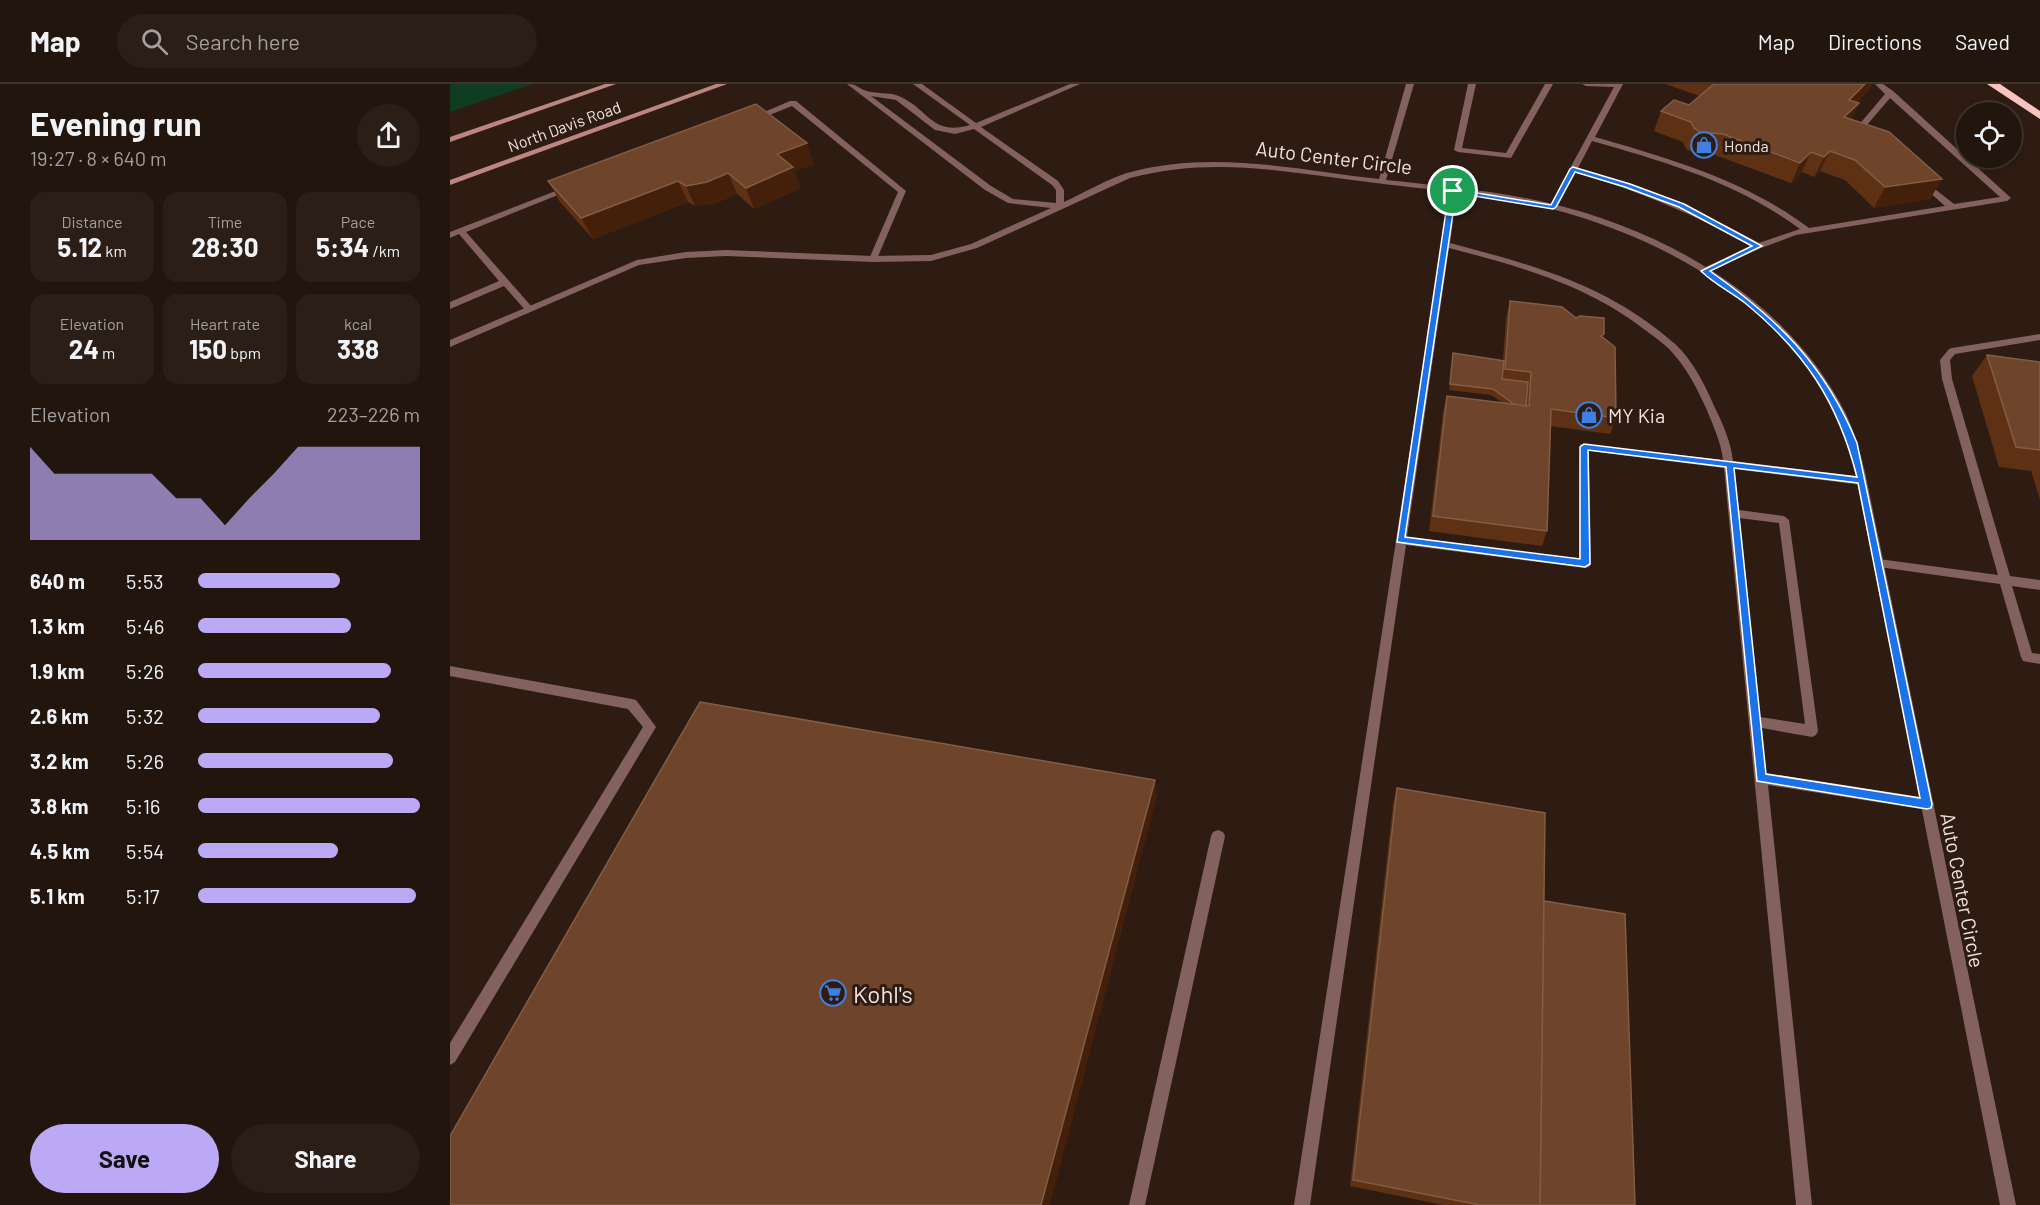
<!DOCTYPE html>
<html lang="en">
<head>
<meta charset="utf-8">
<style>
  body { margin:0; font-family:Barlow,sans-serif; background:#2a1e17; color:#f1f3f6; height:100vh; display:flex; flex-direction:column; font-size:22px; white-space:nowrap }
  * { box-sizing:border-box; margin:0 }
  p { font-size:20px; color:#a29f9e }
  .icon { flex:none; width:33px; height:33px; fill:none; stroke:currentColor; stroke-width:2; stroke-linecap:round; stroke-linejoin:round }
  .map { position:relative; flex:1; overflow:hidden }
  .details { display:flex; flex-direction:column; background:#22150e; width:450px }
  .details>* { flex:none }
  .buttons { position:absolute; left:1506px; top:18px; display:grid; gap:12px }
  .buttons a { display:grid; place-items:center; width:66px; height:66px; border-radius:50%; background:#22150e; box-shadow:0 3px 9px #0003,0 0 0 2px #3f342e; font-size:30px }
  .pin { position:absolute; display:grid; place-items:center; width:51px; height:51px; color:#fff; margin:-26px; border:3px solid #fff; border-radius:50%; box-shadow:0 2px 6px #0007 }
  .round { display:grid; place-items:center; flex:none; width:63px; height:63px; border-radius:32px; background:#2a1e17 }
  .head { display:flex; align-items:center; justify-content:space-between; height:102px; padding:0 30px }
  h1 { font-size:33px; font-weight:700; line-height:45px }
  .metrics { display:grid; grid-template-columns:repeat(3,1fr); gap:9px; height:102px; padding:6px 30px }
  .metrics div { display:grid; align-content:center; border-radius:15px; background:#2a1e17; text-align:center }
  .metrics b { font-size:26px; font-weight:700 }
  .metrics small { font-size:16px; font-weight:400 }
  .metrics p { font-size:16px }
  .chart { height:168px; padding:12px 30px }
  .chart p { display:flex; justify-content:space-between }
  .chart svg { width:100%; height:108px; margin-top:6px; fill:#bca9f5; opacity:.7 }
  .button { display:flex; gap:12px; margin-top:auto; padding:12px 30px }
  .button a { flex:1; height:69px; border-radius:36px; background:#bca9f5; color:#111; font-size:24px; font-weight:700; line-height:69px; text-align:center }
  .button a+a { background:#2a1e17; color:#f1f3f6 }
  ul { padding:0 30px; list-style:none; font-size:20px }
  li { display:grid; grid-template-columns:96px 72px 1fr; align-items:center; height:45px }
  li i { height:15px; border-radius:8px; background:#bca9f5 }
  header { display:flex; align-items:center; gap:36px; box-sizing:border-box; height:84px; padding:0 30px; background:#22150e; border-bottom:2px solid #3f342e }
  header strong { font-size:28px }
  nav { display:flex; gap:33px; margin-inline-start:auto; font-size:21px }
  .search { width:420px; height:54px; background:#2a1e17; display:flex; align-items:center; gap:15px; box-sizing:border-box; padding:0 21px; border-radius:33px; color:#a29f9e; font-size:22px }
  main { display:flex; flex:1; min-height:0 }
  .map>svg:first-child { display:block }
  .green { fill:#0f3b20 }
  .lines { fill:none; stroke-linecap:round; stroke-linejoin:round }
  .service { fill:#83615e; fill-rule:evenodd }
  .minor { fill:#83615e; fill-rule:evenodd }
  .secondary { fill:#bc8581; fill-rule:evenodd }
  .motorway { fill:#f9c4c0; fill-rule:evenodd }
  .wall { fill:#5e3114 }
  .shaded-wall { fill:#44200b }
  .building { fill:#6e442a; stroke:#825d46; stroke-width:1.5 }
  .route { fill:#1a73e8; stroke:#fff; stroke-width:1.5; fill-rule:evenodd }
  .labels { text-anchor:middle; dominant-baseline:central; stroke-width:6; stroke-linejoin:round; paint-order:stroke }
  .far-street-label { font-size:16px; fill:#f1e4dd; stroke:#2e1c13 }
  .far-poi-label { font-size:16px; fill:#f1e4dd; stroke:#2e1c13; text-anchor:start }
  .street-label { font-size:20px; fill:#f1e4dd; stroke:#2e1c13 }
  .poi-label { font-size:20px; fill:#f1e4dd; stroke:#2e1c13; text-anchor:start }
  .near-poi-label { font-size:24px; fill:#f1e4dd; stroke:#2e1c13; text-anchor:start }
</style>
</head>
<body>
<header>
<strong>Map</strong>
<div class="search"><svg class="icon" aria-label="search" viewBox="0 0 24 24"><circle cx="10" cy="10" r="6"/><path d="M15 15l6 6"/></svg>Search here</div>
<nav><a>Map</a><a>Directions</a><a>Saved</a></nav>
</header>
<main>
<section class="details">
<div class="head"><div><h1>Evening run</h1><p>19:27 · 8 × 640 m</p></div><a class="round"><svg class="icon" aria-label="share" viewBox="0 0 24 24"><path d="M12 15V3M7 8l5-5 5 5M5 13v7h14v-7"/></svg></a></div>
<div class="metrics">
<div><p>Distance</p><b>5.12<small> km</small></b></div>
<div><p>Time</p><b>28:30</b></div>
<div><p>Pace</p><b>5:34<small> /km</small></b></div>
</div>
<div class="metrics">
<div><p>Elevation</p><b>24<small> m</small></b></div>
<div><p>Heart rate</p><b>150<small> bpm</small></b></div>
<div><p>kcal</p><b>338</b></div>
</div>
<div class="chart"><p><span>Elevation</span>223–226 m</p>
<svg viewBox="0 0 160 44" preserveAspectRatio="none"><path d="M0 44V6L10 17L20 17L30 17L40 17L50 17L60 27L70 27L80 38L90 27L100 17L110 6L120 6L130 6L140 6L150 6L160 6V44z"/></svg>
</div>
<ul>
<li><b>640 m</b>5:53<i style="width:64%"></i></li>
<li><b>1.3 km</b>5:46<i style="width:69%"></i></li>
<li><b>1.9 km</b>5:26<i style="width:87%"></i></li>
<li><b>2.6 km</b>5:32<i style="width:82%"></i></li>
<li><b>3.2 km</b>5:26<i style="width:88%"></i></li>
<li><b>3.8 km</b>5:16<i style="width:100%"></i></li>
<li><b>4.5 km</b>5:54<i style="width:63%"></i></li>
<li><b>5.1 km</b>5:17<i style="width:98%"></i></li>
</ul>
<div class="button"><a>Save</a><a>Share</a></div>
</section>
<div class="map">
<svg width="1590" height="1121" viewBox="0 0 1590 1121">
  <rect width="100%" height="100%" fill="#2e1c13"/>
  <path class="green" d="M0,0H83L0,28Z"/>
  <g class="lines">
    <path class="service" d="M1018,0H1026L1012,64L1056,69L1095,0H1103L1061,74L1008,68L1004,66Z
      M1132,0H1173L1145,53C1221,75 1295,96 1359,144L1495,122L1469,99L1468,97L1472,95L1504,120L1550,113L1440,14L1416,42L1426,51L1419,53L1408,42L1435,10L1425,0H1433L1443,7L1561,114L1557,117L1346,151L1311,164L1257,189H1251V185L1301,162C1245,130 1187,107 1126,88L1106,125L1099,123L1164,3L1136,2ZM1142,57C1216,78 1288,99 1350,145L1309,159C1251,127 1191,103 1128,84Z
      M340,17H346L456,107L426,177L423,178L419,175L448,108L342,22L307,36L300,34Z
      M116,103L123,105L16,148L82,223V227H76L54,202L0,225V218L49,197L9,150L0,154V148Z
      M1000,105L1007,107L1000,159C1072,178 1144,197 1204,243C1214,251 1224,258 1232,267C1246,283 1256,303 1264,322C1273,340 1281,358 1283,377L1412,393L1417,397L1412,401L1284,385L1289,426L1334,432L1339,436L1368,647L1366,651L1362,653L1312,644L1316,689L1477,714L1482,716L1484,720L1482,724L1477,726L1318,701L1362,1121H1346L1274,384L1139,367L1141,480L1139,483L1135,484L956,461L860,1121H844ZM999,164C1068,182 1138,201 1195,246C1206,254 1218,262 1226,273C1239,288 1248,307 1256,324C1263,341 1271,358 1273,376L1130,360L1129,475L957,453ZM1289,434L1329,439L1355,640L1310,633Z
      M1590,250V256L1505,270L1500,276L1502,295L1560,492L1590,496V506L1562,502L1582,569L1590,570V580L1573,577L1571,573L1550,500L1429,483L1423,479L1429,475L1548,491L1492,295L1490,276L1499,265L1502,264Z
      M0,582L182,615L186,616L206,643L5,978L0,981V959L193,643L178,625L0,592Z
      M768,746L773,748L775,752L695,1121H679L761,752L763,748Z"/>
    <path class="minor" d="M397,0C406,0 407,3 414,6C425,11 440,7 451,13C479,26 482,52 520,41L463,0H472L526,39L620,0H630L531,43L608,97L614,106V118C635,108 656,96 677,89C761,66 844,85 929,95L956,0H964L936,96C992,102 1048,107 1103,120C1221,149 1338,217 1395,328C1404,346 1410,368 1415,388L1566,1121H1550L1407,397C1401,374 1396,349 1385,328C1330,219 1216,155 1102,125C1042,110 979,106 918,98C835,88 764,72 680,94L527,164L481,177L423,178L276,172L236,174L189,181L0,263V256L187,176L236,168L276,166L423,172L481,171L521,160L601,124L558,119L535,106ZM421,12L446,16L485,46L505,50L524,45L602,101L606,106V119L563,115L541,102Z"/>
    <path class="secondary" d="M155,0H166L0,58V53Z
      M266,0H277L0,101V96Z"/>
    <path class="motorway" d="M1537,0H1550L1590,27V35Z"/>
  </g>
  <path class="wall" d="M1215,0H1422L1418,7L1407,18L1409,19L1401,36L1492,95L1480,115L1424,124L1395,96L1370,87L1364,93L1352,88L1341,99L1265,71L1242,68L1236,65L1233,58L1204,47L1211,27L1239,21L1250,12Z
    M364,80L344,87L351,104L304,125L287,110L266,119L245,122L238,118L143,155L110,118L98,97Z
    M1060,217L1126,234L1154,250L1153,253L1166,334L1160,350L1100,342L1097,447L1092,462L979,447L993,328L997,312L1053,319L1041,311L999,306L1003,269L1053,276L1056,234Z
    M1537,271L1590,278V416L1581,387L1549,383L1522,292Z
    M947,704L1094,817L1185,1121H993L900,1102L943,720Z"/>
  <path class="shaded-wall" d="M1415,0H1422L1418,7L1389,36L1399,16Z
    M1409,19L1400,40L1394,33Z
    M357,59L364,80L344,87L351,104L304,125L296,104L327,70Z
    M1380,67L1370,87L1364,93L1374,73Z
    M1361,68L1352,88L1341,99L1350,79Z
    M278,89L287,110L266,119L245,122L236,102Z
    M1492,95L1480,115L1424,124L1435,103Z
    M228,97L238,118L143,155L131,134Z
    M705,696L707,712L600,1121H591Z"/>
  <path class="building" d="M1264,0H1415L1399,16L1409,19L1394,33L1439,48L1492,95L1435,103L1405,76L1380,67L1374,73L1361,68L1350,79L1273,50L1250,48L1244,44L1241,38L1211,27L1224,16L1239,21Z
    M306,20L357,59L327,70L343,83L296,104L278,89L257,98L236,102L228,97L131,134L98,97Z
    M1060,217L1112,223L1126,234L1130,232L1154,234V250L1151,252L1165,263L1166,334L1101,325L1097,447L983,432L997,312L1079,322L1081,288L1055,285Z
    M1003,269L1054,277L1052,295L1078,298L1076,322L1064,320L1043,305L1000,300Z
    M1537,271L1590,278V366L1566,363Z
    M250,618L705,696L591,1121H0V1052Z
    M947,704L1095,729L1090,1121H1030L903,1096Z
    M1094,817L1175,830L1185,1121H1090Z"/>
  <path class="route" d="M1123,83L1180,100L1234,120L1312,162L1260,187C1328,235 1375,281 1407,359L1482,720L1481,724L1477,725L1307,697L1276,383L1138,366L1140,480L1135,483L947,458L999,107L1003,105L1101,121L1120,85ZM1125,88L1175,103L1229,123L1302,162L1251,187C1264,200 1281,208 1295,219C1355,268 1388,318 1407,393L1134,360L1130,363V475L955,453L1006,109L1103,125L1106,123ZM1284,384L1408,399L1470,714L1316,690Z"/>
  <defs>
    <g id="shop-ring" transform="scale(1.35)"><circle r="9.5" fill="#2e1c13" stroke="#3f7fe0" stroke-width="1.5"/><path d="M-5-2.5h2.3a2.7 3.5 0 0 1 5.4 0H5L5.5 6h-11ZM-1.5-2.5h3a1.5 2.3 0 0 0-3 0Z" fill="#3f7fe0"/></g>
    <g id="supermarket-ring" transform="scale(1.35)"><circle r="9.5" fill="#2e1c13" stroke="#3f7fe0" stroke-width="1.5"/><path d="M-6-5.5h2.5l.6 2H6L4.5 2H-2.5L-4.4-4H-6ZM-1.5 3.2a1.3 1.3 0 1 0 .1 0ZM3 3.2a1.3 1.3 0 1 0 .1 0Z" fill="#3f7fe0"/></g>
  </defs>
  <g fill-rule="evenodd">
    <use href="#shop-ring" x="1254" y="61"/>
    <use href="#shop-ring" x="1139" y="331"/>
    <use href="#supermarket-ring" x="383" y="909"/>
  </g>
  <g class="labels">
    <g class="far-street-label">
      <text transform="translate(114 42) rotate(-20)">North Davis Road</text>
    </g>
    <g class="far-poi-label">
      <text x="1274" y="61">Honda</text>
    </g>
    <g class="street-label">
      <text transform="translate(884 73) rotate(7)">Auto Center Circle</text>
      <text transform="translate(1513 806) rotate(79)">Auto Center Circle</text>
    </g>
    <g class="poi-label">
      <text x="1158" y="331">MY Kia</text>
    </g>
    <g class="near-poi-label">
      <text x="403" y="909">Kohl's</text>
    </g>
  </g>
</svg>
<div class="buttons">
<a><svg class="icon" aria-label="locate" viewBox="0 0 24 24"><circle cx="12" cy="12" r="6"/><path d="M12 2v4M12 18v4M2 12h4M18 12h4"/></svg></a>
</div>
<div class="pin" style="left:1003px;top:107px;background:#1e9e55"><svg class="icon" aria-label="arrive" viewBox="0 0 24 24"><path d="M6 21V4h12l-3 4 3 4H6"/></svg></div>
</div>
</main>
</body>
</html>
